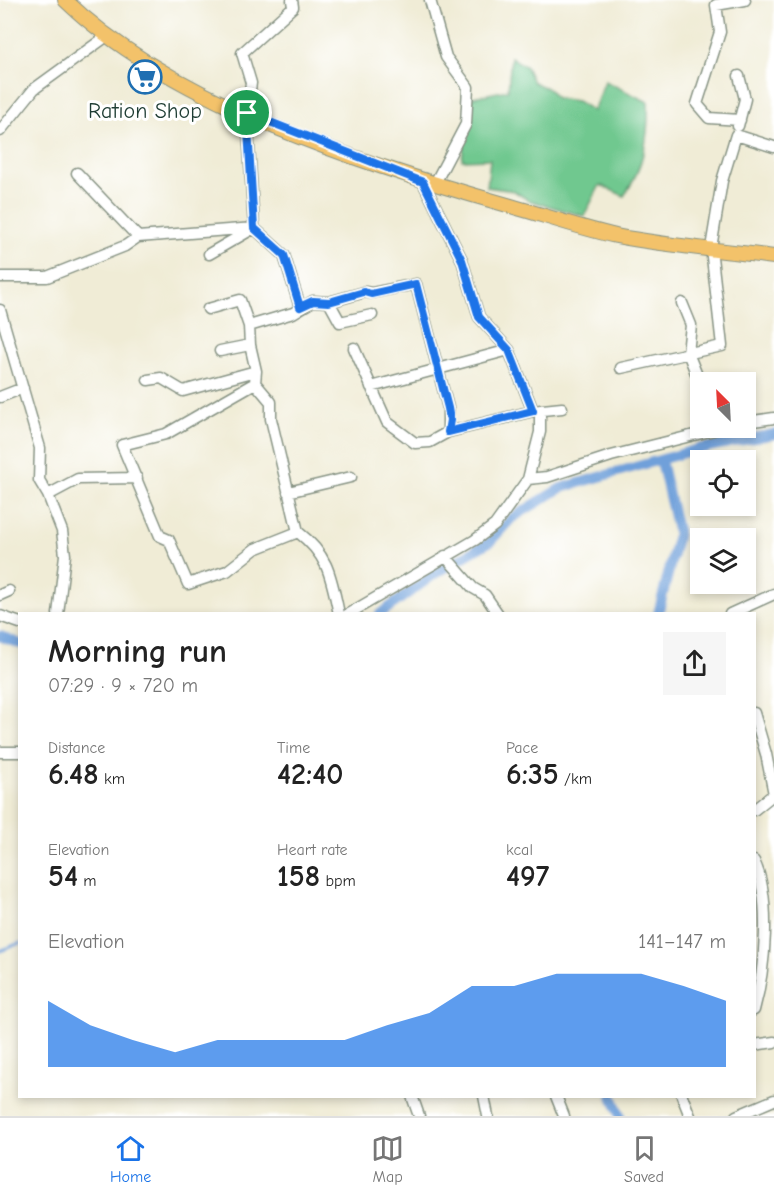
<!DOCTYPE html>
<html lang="en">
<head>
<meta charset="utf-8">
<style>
  body { margin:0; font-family:"Comic Neue",sans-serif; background:#f6f6f6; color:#222; height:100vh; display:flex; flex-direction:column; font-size:22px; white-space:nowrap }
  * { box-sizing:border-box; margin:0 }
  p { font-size:20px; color:#767676 }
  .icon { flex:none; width:33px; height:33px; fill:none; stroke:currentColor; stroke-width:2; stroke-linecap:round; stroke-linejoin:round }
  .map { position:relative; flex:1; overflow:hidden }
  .panel { position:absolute; left:18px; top:612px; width:738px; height:486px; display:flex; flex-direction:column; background:#fff; border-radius:0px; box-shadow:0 3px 9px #0003 }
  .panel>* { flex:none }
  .needle { width:39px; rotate:336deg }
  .buttons { position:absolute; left:690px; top:372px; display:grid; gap:12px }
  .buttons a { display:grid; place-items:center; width:66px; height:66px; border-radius:0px; background:#fff; box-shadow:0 3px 9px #0003; font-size:30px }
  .pin { position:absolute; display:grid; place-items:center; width:51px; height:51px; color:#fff; margin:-26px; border:3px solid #fff; border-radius:50%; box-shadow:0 2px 6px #0007 }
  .round { display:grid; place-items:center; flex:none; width:63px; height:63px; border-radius:0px; background:#f6f6f6 }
  .overview { display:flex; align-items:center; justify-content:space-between; height:102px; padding:0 30px }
  h1 { font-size:33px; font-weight:600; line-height:45px }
  .stats { display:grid; grid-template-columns:repeat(3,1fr); gap:9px; height:102px; padding:6px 30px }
  .stats div { display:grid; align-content:center }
  .stats b { font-size:30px; font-weight:600 }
  .stats small { font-size:16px; font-weight:400 }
  .stats p { font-size:16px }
  .chart { height:168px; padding:12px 30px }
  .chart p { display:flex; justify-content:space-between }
  .chart svg { width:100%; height:108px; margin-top:6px; fill:#1a73e8; opacity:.7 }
  .dock { display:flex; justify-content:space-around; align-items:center; height:84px; border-top:2px solid #e0e0e0; background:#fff; font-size:16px; color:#767676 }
  .dock a { display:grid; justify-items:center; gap:3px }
  .dock .active { color:#1a73e8 }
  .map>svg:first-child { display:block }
  .green { fill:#70c88f; stroke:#488262; stroke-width:1.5 }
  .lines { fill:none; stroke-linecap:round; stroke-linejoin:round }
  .stream { stroke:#6fa0da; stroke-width:3 }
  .canal { stroke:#6fa0da; stroke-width:10 }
  .minor-casing { stroke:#889485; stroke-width:13 }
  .major-casing { stroke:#889485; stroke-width:16 }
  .minor { stroke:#fff; stroke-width:10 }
  .major { stroke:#f3c26a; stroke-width:14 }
  .route-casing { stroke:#fff; stroke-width:12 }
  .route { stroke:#1a73e8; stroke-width:8 }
  .labels { text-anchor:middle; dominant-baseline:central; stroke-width:6; stroke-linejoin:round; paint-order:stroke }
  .poi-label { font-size:22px; fill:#1f3d34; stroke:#fff }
</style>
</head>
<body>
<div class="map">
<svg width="774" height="1116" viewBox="0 0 774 1116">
  <rect width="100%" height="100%" fill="#fff"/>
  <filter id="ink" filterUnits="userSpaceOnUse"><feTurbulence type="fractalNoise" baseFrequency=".0167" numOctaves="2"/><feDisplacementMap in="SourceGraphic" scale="12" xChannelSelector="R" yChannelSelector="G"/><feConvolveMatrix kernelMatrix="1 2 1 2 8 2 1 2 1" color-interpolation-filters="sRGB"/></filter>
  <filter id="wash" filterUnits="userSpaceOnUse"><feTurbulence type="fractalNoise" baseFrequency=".008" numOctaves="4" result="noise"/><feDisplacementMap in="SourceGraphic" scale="24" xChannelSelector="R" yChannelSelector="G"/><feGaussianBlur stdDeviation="1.35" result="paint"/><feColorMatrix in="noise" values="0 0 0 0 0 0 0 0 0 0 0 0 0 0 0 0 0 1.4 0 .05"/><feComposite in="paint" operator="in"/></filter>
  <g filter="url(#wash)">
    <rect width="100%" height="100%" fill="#f0ecd6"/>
    <path class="green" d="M511,57L526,67L533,82L549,89L556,98L577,101L593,111L605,81L648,102C649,136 644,167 624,196L600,185L584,216L528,200L514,191L487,187L490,159L462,160L469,98L508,90Z"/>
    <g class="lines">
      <path class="stream" d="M0,951L20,943"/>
      <path class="canal" d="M380,614L436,573L491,541L512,518L561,488L698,449L774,434
        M658,614L678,534L661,461
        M0,636L20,644
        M612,1096L620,1116"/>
    </g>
  </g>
  <g filter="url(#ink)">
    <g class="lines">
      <g class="minor-casing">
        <path id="minor" d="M430,0L446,57L468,87L466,124L434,185
          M740,120L709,118L697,104L720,32L716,5L745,0
          M738,126L745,99L739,76
          M0,131L34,89L107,36
          M77,173L138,237
          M423,182L462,260L479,317L509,350L533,411L448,432
          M209,254L254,228L247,113L251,83L242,53L293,7L292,0
          M0,277H47L125,246L138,237L254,228L284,255L300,307
          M329,302L340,322L372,315
          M682,303L691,325L688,353L700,383
          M208,309L240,300L249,326
          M0,310L40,448L39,480L48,495
          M220,351L250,345L249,326L293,313L313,301L329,302L365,292L371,293L416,284L448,408V432L430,442L415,443L387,422L354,348
          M621,368L722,346L711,248L722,181L736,135L774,147
          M148,380L161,378L183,391L256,371L250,345
          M255,383L271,402V419L298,532L255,549L227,571L188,584L169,540L160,536L122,445L166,434L255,383L256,371
          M371,387L509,350
          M0,397L23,388
          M533,411L562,408
          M746,422L774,418
          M528,479L540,432V410
          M288,492L351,477
          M298,532C329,556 331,577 339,614
          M445,556L473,588L485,595L498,614
          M0,595L9,591
          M58,614L65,555L62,531L48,495L78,479L137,478
          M348,614L475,540L495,525L528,479L547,477L611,456L722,428
          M730,614L774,594
          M0,616L20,623
          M754,713L766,754L774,794L754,810
          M0,752H20
          M754,861C772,899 765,970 754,1010
          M754,1045L774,1042
          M412,1096L419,1116
          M484,1096L488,1116
          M556,1096L564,1116
          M682,1096L690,1116
          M736,1116L774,1100"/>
      </g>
      <g class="major-casing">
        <path id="major" d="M65,0C173,104 368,166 511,206C546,216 581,228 616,236C668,246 722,250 774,257"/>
      </g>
      <use href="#minor" class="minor"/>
      <use href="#major" class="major"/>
    </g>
  </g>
  <g class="lines" filter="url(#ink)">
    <g class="route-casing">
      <path id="route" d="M247,113L423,182L462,260L479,317L509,350L533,411L448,432L450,420L448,408L416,284L371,294L364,292L329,302L313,301L300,307L284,255L254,228Z"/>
    </g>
    <use href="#route" class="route"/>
  </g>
  <defs>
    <g id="supermarket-ring" transform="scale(1.725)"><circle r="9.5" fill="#fff" stroke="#1f6fb2" stroke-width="1.5"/><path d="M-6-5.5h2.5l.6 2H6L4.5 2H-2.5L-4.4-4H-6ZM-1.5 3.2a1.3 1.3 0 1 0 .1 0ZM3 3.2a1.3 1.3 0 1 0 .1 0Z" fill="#1f6fb2"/></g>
  </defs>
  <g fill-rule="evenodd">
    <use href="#supermarket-ring" x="145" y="77"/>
  </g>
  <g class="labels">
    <g class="poi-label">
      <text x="145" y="111">Ration Shop</text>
    </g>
  </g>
</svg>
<div class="buttons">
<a><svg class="needle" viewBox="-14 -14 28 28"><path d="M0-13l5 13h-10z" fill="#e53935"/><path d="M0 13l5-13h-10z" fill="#767676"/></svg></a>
<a><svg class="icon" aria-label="locate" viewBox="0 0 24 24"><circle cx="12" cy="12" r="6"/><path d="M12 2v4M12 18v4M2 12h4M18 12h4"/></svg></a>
<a><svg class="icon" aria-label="layers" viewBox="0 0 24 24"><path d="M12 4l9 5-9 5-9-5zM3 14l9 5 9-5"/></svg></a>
</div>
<div class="pin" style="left:247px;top:113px;background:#1e9e55"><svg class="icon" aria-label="arrive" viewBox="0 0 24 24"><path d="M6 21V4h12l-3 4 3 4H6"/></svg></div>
<section class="panel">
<div class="overview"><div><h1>Morning run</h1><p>07:29 · 9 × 720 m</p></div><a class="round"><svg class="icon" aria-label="share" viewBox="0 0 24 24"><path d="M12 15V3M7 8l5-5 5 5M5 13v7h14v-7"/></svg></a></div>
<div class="stats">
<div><p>Distance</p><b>6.48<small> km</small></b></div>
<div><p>Time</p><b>42:40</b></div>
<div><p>Pace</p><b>6:35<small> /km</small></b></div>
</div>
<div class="stats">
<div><p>Elevation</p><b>54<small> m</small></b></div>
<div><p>Heart rate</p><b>158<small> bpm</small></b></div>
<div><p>kcal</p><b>497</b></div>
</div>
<div class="chart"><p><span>Elevation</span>141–147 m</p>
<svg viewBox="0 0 160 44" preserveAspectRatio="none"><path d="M0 44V17L10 27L20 33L30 38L40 33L50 33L60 33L70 33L80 27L90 22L100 11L110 11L120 6L130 6L140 6L150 11L160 17V44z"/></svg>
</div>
</section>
</div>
<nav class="dock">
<a class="active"><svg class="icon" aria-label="home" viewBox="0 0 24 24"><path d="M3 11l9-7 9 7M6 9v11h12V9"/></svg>Home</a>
<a><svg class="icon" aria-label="map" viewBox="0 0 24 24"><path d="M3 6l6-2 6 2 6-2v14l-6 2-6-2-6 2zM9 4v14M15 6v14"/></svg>Map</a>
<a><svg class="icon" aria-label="saved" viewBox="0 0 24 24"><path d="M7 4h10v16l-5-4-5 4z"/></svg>Saved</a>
</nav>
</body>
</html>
